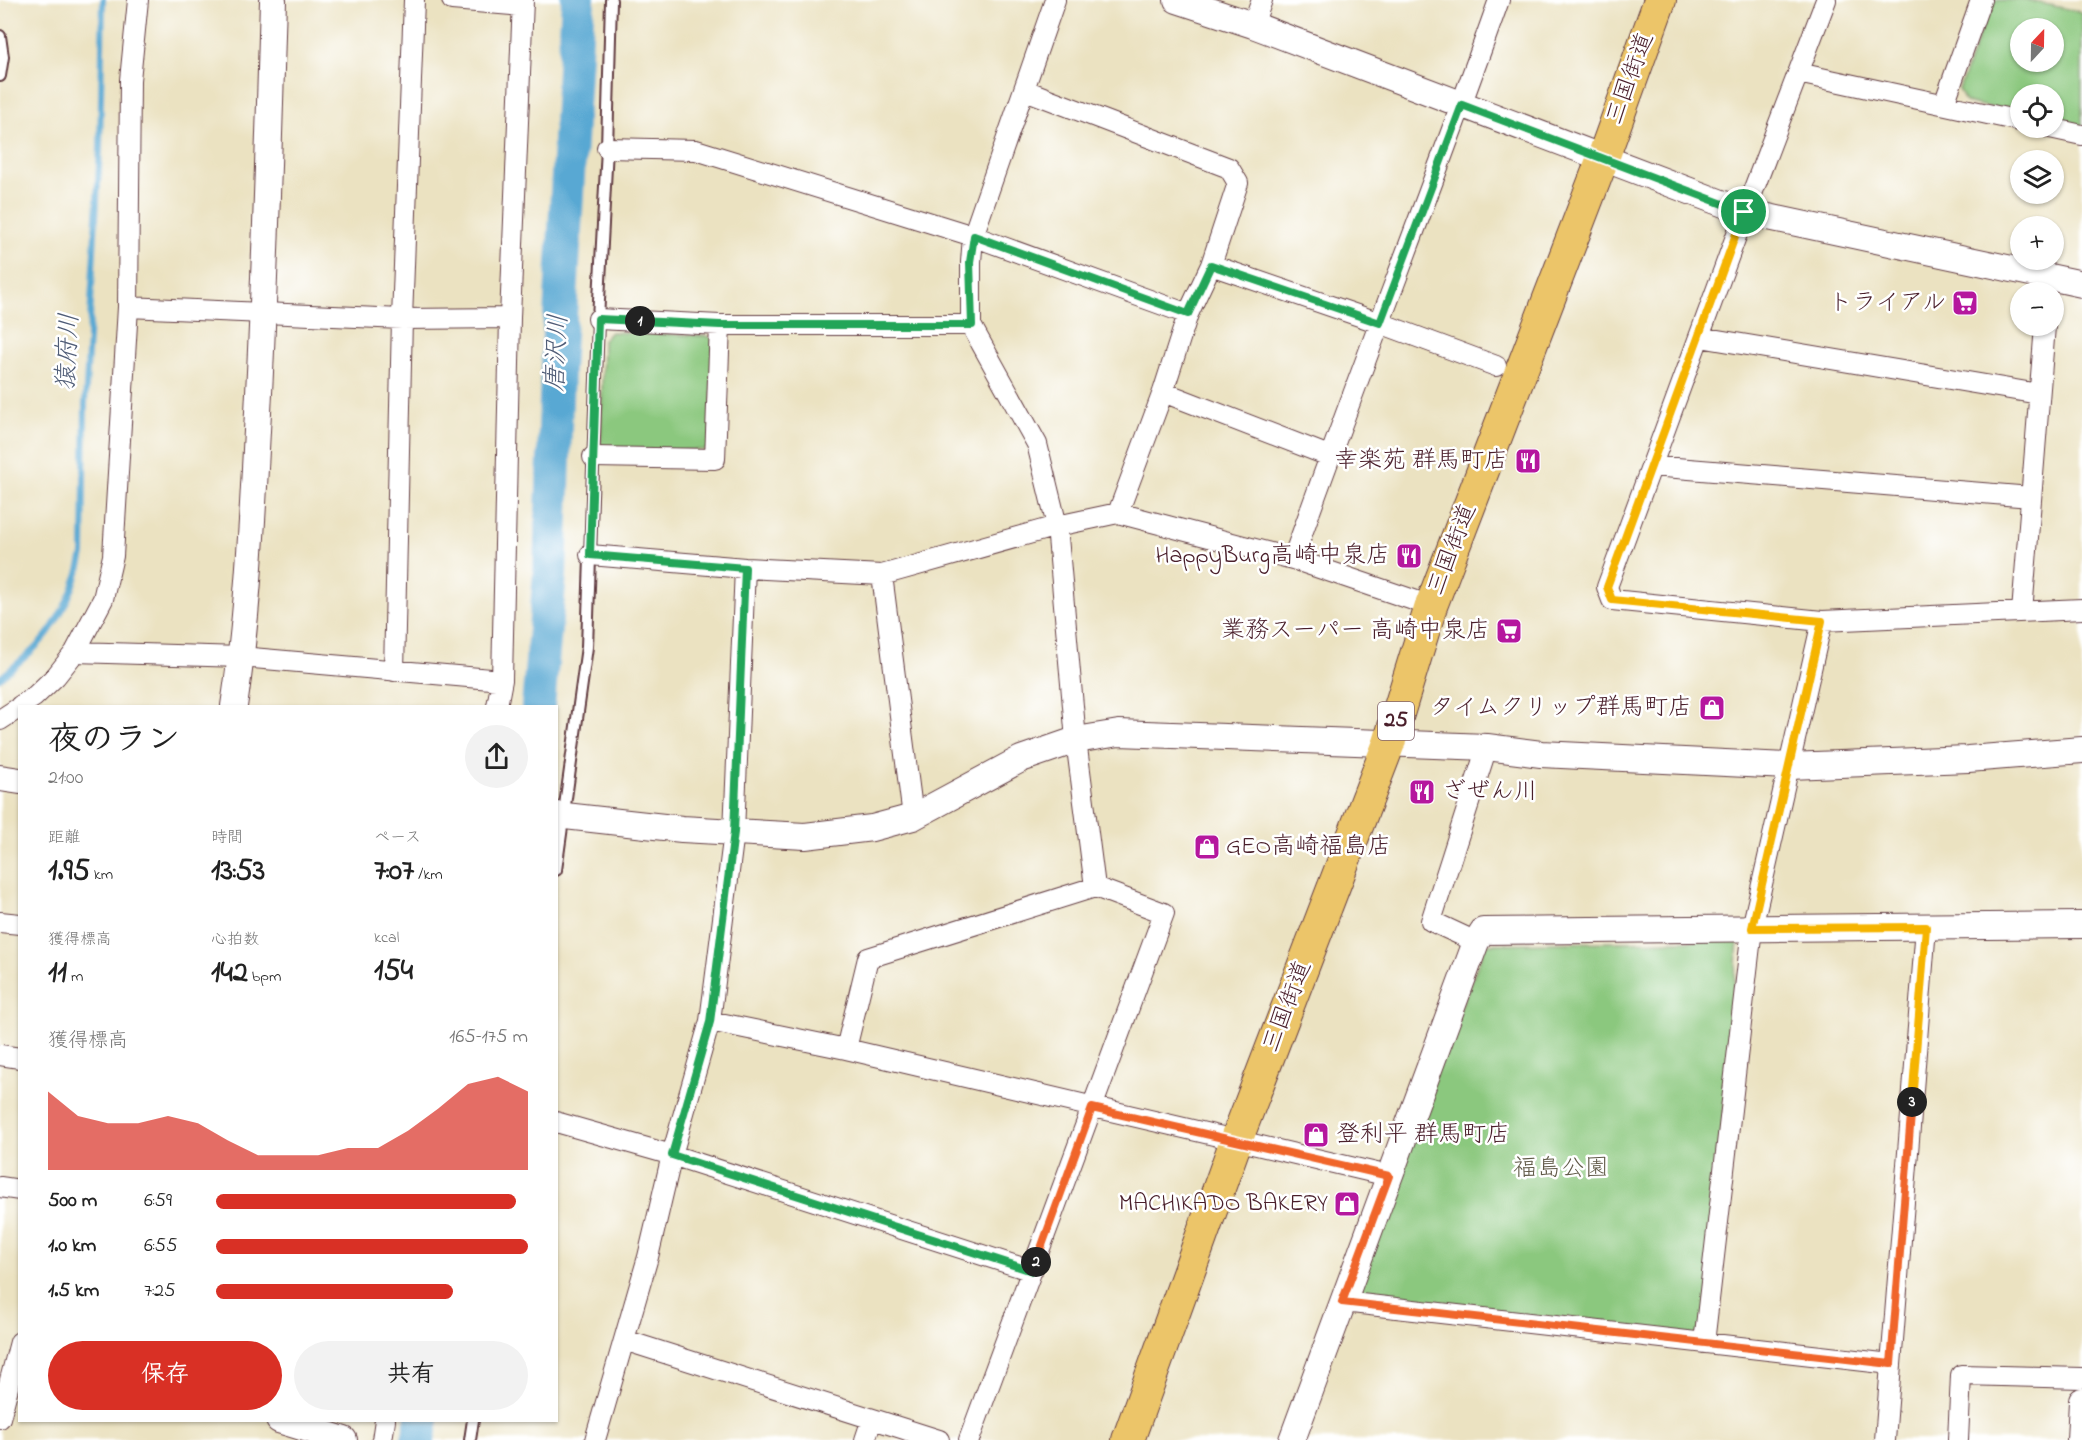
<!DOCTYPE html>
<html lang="ja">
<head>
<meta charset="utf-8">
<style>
  body { margin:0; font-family:"Indie Flower","Klee One",sans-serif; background:#f2f2f2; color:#222; height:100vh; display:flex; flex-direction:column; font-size:22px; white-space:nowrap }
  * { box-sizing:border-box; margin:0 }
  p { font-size:20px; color:#767676 }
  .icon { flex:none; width:33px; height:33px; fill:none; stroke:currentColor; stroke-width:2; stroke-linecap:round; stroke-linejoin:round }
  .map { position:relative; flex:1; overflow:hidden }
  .details { position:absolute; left:18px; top:705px; width:540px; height:717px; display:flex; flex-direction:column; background:#fff; border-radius:0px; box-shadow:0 2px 4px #0004 }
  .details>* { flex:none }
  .needle { width:39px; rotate:22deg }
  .fabs { position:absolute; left:2010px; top:18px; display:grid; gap:12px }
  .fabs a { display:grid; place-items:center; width:54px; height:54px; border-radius:50%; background:#fff; box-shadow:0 2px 4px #0004; font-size:30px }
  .pin { position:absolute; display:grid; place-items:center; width:51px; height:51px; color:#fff; margin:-26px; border:3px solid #fff; border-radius:50%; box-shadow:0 2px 6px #0007 }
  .km { position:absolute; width:30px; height:30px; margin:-15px; border-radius:50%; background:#222; color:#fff; font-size:16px; line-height:30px; text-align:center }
  .round { display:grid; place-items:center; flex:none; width:63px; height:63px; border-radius:32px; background:#f2f2f2 }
  .summary { display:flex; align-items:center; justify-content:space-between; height:102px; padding:0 30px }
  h1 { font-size:33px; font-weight:700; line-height:45px }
  .stats { display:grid; grid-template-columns:repeat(3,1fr); gap:9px; height:102px; padding:6px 30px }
  .stats div { display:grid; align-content:center }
  .stats b { font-size:30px; font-weight:700 }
  .stats small { font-size:16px; font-weight:400 }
  .stats p { font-size:16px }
  .chart { height:168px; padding:12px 30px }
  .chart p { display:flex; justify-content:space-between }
  .chart svg { width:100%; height:108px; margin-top:6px; fill:#d93025; opacity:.7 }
  .action { display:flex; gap:12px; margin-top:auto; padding:12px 30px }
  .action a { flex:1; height:69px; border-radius:36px; background:#d93025; color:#fff; font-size:24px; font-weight:700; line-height:69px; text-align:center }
  .action a+a { background:#f2f2f2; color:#222 }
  ul { padding:0 30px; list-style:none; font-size:20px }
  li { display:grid; grid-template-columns:96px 72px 1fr; align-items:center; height:45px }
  li i { height:15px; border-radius:8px; background:#d93025 }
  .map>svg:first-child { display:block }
  .park { fill:#8bc87e; stroke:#6a7454; stroke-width:1.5; fill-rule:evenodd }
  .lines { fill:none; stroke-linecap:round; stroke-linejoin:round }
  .stream { stroke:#58a8d3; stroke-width:6 }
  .river { stroke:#58a8d3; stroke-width:34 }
  .service-casing { stroke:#623c42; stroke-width:14 }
  .minor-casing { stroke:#623c42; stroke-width:22 }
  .tertiary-casing { stroke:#623c42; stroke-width:28 }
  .primary-casing { stroke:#623c42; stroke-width:34 }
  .service { stroke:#fff; stroke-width:10 }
  .minor { stroke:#fff; stroke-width:20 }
  .tertiary { stroke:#fff; stroke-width:26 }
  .primary { stroke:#ecc569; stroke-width:32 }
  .split-1-casing { stroke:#fff; stroke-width:12 }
  .split-2-casing { stroke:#fff; stroke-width:12 }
  .split-3-casing { stroke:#fff; stroke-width:12 }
  .split-4-casing { stroke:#fff; stroke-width:12 }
  .split-1 { stroke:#22a559; stroke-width:8 }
  .split-2 { stroke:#22a559; stroke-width:8 }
  .split-3 { stroke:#f0652b; stroke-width:8 }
  .split-4 { stroke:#f5b400; stroke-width:8 }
  .labels { text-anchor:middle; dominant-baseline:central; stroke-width:5; stroke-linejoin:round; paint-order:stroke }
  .shield { fill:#fff; stroke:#80626b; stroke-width:1.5 }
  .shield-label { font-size:22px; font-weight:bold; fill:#4a1f2b }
  .street-label { font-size:24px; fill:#4a1f2b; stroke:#fff }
  .poi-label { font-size:24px; fill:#4a1f2b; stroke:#fff; text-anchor:end }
  .park-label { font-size:24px; fill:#615a48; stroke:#fff }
  .water-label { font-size:26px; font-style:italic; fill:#505d77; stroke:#fff }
</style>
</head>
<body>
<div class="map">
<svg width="2082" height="1440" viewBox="0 0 2082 1440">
  <rect width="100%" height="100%" fill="#fff"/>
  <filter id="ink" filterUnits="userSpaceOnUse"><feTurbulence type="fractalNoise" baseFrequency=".0167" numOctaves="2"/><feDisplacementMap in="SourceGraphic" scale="12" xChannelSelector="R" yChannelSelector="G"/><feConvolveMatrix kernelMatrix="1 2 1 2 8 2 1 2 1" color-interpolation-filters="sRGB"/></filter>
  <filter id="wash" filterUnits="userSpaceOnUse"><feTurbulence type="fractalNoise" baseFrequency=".008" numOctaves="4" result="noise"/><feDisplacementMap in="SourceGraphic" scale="24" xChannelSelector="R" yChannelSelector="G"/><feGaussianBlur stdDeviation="1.35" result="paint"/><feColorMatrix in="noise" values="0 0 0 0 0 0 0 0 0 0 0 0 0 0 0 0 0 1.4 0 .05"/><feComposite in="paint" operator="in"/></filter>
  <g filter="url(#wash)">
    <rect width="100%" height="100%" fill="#ebe2c1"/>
    <path class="park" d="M1992,0H2026L2082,12V128L2054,122V94H2020V114L1965,102L1959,89ZM2020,28H2054V62H2020Z
      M611,332L708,336L713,339L711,445L705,450L607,451L601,445L603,340Z
      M1738,940L1704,1343L1343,1302L1486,944Z"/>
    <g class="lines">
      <path class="stream" d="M0,678C18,663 40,647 53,626C67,604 78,579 83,554L85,404L100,149L103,0"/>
      <path class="river" d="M538,706L550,574L557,370L578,0
        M418,1440L422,1420"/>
    </g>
  </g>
  <g filter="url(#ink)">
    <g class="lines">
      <g class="service-casing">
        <path id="service" d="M0,36L3,57L0,76
          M556,870L587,647L598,319L607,148L611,0
          M470,1440L473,1420"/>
      </g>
      <g class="minor-casing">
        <path id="minor" d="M452,0L523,6
          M1055,0L973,236L971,262V325L1037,444L1057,526L1076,740L1095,887
          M1826,0L1745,212L1607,587L1612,600L1822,621L2082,609
          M1253,25L1262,0
          M1798,73L2020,121
          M1025,90L1229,168L1238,183L1211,265L1188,314L1163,392L1118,513
          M1944,104L1981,0
          M2050,128L2082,135
          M607,148L696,150L973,236L1188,314
          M1211,265L1380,323L1496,366
          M128,307L402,319L510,318
          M598,319L720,325H971
          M1700,337L2039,394
          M1163,392L1329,456
          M593,457L715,459L720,325
          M1652,466L2031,497
          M590,555L745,568L882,575L1057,526L1118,513L1293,559L1431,606
          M1293,559C1359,372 1433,187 1499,0
          M882,575L913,817
          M2022,612L2045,326
          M75,652L241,657L502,680
          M394,671L402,319L414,0
          M20,706L34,697L56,676L75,652L103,599L113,556L128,307L130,80L138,0
          M497,706L502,680L510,318L523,0
          M0,720L20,707
          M0,922L20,924
          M1476,942L1431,921L1487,747
          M710,1021L846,1049L1389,1176
          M846,1049L868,958L1095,887L1164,913L969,1440
          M0,1055L20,1058
          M556,1122L672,1155L1032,1271
          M0,1187L20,1190
          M1343,1302L1891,1364
          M624,1340L939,1440
          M1704,1343L1752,928L1822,621
          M0,1418L20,1342
          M382,1440L385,1420
          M595,1440L648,1257L672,1155L710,1021L734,832L745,568
          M865,1440L872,1419
          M1885,1440L1926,927
          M1958,1440L1961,1375L2082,1378"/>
      </g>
      <g class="tertiary-casing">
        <path id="tertiary" d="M1177,0L1253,25L1745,212L2082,284
          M234,706C248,615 252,523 257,431C265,287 269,144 273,0
          M0,778L20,781
          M556,815L682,829L805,836L872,828L913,817L1021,759L1076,740L1119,733L1487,747L1541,754L1789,766L1968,759L2082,750
          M279,1420L344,1440
          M1292,1440L1476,942L1483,931L2082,925
          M2080,1440L2082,1401"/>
      </g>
      <g class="primary-casing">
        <path id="primary" d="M1128,1440L1236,1141L1389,743L1431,606L1603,158L1660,0"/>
      </g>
      <use href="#service" class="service"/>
      <use href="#minor" class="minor"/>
      <use href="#tertiary" class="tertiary"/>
      <use href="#primary" class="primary"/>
    </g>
  </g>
  <g class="lines" filter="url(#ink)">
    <g class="split-1-casing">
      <path id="split-1" d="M640,321L720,325H972L970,262L974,236L1188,314L1211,265L1380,323L1462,105L1744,212"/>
    </g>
    <g class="split-2-casing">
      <path id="split-2" d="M640,321L598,319L590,555L745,568L734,832L710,1022L672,1155L1032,1271L1036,1262"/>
    </g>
    <g class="split-3-casing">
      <path id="split-3" d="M1036,1262L1092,1108L1389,1176L1342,1302L1891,1364L1912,1102"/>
    </g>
    <g class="split-4-casing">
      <path id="split-4" d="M1744,212L1607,587L1612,600L1822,621L1752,928L1926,927L1912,1102"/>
    </g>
    <use href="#split-1" class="split-1"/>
    <use href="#split-2" class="split-2"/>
    <use href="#split-3" class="split-3"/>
    <use href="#split-4" class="split-4"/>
  </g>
  <defs>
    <g id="supermarket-square" transform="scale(1.35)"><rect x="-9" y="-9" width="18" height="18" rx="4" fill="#b5179e" stroke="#fff"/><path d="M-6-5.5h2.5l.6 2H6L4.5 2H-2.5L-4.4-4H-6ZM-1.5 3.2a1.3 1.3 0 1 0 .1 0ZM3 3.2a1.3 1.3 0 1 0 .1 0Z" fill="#fff"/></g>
    <g id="restaurant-square" transform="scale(1.35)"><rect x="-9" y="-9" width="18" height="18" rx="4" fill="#b5179e" stroke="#fff"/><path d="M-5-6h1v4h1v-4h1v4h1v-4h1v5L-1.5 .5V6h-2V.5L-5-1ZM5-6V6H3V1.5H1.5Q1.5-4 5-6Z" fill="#fff"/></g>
    <g id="shop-square" transform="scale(1.35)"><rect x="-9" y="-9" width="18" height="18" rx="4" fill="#b5179e" stroke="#fff"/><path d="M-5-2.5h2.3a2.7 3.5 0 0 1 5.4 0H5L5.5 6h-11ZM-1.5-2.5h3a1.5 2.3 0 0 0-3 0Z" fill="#fff"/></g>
  </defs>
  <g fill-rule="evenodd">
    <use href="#supermarket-square" x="1965" y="303"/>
    <use href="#restaurant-square" x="1528" y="461"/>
    <use href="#restaurant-square" x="1409" y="556"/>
    <use href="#supermarket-square" x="1509" y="631"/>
    <use href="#shop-square" x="1712" y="708"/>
    <use href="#restaurant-square" x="1422" y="792"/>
    <use href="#shop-square" x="1207" y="847"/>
    <use href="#shop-square" x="1316" y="1135"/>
    <use href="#shop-square" x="1347" y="1204"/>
  </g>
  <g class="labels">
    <rect class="shield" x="1378" y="702" width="36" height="38" rx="4.5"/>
    <g class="shield-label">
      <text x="1396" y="721">25</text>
    </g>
    <g class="street-label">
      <text transform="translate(1631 79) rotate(-70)">三国街道</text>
      <text transform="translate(1453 550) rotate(-69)">三国街道</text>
      <text transform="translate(1288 1007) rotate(-69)">三国街道</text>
    </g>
    <g class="poi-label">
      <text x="1946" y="303">トライアル</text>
      <text x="1508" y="461">幸楽苑 群馬町店</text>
      <text x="1390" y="556">HappyBurg高崎中泉店</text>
      <text x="1490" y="631">業務スーパー 高崎中泉店</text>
      <text x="1692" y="708">タイムクリップ群馬町店</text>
      <text x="1442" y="792" text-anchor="start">ざぜん川</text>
      <text x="1226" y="847" text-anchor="start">GEO高崎福島店</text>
      <text x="1336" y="1135" text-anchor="start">登利平 群馬町店</text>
      <text x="1328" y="1204">MACHIKADO BAKERY</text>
    </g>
    <g class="park-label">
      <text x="1561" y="1169">福島公園</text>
    </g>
    <g class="water-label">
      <text transform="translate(69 352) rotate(-87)">猿府川</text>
      <text transform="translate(558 353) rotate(-87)">唐沢川</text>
    </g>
  </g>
</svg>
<div class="fabs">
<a><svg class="needle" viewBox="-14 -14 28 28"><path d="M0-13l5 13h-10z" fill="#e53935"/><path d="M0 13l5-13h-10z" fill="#767676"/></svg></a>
<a><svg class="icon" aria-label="locate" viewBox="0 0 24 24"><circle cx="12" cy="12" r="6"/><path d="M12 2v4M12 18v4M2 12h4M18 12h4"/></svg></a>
<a><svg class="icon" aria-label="layers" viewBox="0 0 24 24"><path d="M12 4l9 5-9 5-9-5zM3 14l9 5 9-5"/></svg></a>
<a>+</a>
<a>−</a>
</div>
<div class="pin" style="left:1744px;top:212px;background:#1e9e55"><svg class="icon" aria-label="arrive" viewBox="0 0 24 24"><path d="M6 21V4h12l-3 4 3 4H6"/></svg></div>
<b class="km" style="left:640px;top:321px">1</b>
<b class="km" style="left:1036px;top:1262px">2</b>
<b class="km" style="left:1912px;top:1102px">3</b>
<section class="details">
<div class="summary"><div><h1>夜のラン</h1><p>21:00</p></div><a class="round"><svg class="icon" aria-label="share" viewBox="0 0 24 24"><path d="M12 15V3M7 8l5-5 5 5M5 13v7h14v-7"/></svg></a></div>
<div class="stats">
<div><p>距離</p><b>1.95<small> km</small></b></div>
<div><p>時間</p><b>13:53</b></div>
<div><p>ペース</p><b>7:07<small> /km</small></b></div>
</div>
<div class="stats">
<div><p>獲得標高</p><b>11<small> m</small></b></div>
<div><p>心拍数</p><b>142<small> bpm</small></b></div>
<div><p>kcal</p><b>154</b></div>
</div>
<div class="chart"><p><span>獲得標高</span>165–175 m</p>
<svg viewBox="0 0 160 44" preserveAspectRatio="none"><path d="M0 44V12L10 22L20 25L30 25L40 22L50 25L60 32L70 38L80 38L90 38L100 35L110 35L120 28L130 19L140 9L150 6L160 12V44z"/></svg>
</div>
<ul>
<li><b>500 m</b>6:59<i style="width:96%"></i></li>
<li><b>1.0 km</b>6:55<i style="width:100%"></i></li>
<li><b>1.5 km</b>7:25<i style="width:76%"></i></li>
</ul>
<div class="action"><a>保存</a><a>共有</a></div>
</section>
</div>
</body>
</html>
